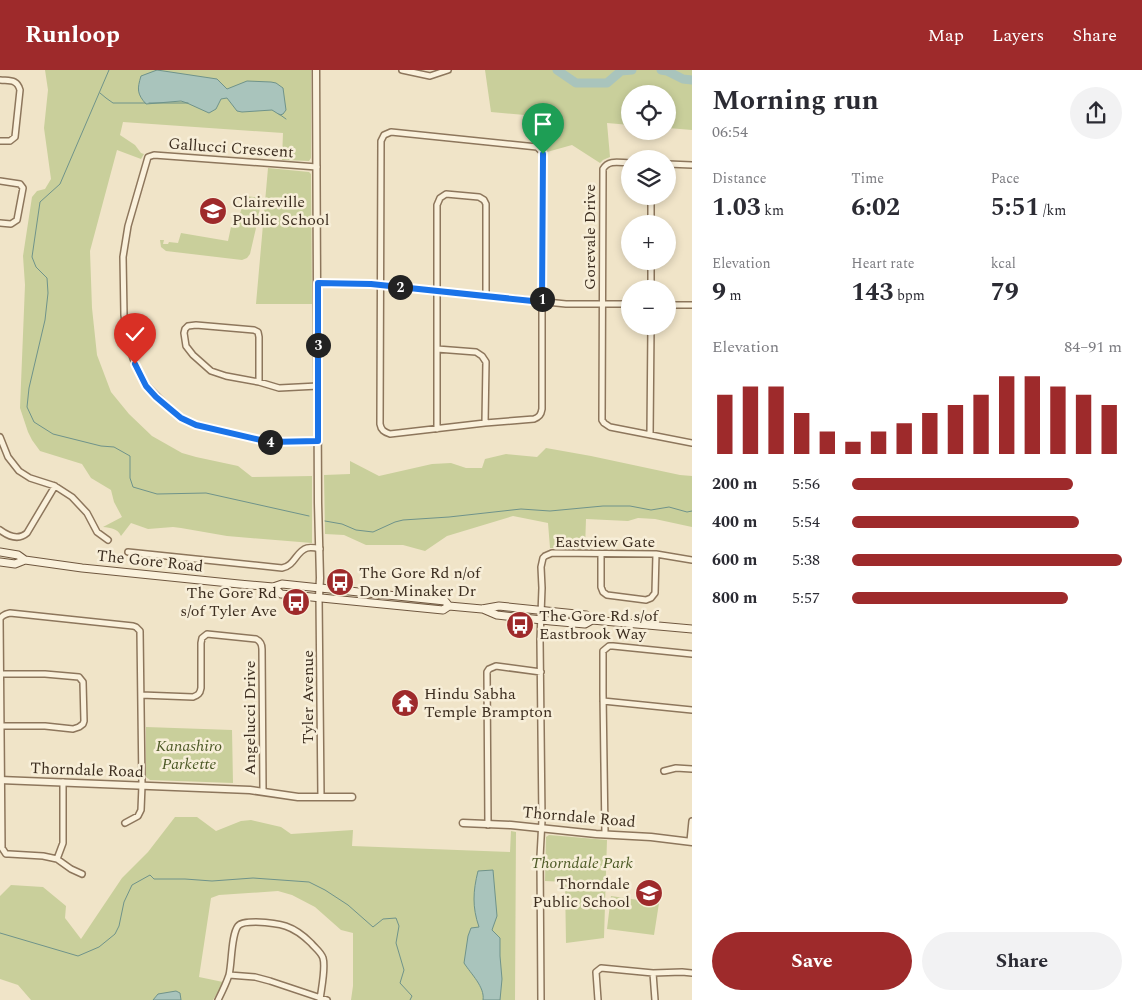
<!DOCTYPE html>
<html lang="en">
<head>
<meta charset="utf-8">
<style>
  body { margin:0; font-family:Spectral,serif; background:#f2f2f3; color:#2b2b33; height:100vh; display:flex; flex-direction:column; font-size:19px; white-space:nowrap }
  * { box-sizing:border-box; margin:0 }
  p { font-size:16px; color:#7c7c81 }
  .icon { flex:none; width:28px; height:28px; fill:none; stroke:currentColor; stroke-width:2; stroke-linecap:round; stroke-linejoin:round }
  .map { position:relative; flex:1; overflow:hidden }
  .side { display:flex; flex-direction:column; background:#fff; width:450px }
  .side>* { flex:none }
  .tools { position:absolute; left:621px; top:15px; display:grid; gap:10px }
  .tools a { display:grid; place-items:center; width:55px; height:55px; border-radius:50%; background:#fff; box-shadow:0 2px 8px #0003; font-size:25px }
  .pin { position:absolute; display:grid; place-items:center; width:42px; height:42px; color:#fff; margin:-51px -21px; border-radius:50% 50% 50% 0; rotate:-45deg; box-shadow:0 0 5px #0007 }
  .pin .icon { rotate:45deg }
  .km { position:absolute; width:25px; height:25px; margin:-12px; border-radius:50%; background:#222; color:#fff; font-size:14px; line-height:25px; text-align:center }
  .round { display:grid; place-items:center; flex:none; width:52px; height:52px; border-radius:26px; background:#f2f2f3 }
  .headline { display:flex; align-items:center; justify-content:space-between; height:85px; padding:0 20px }
  h1 { font-size:28px; font-weight:700; line-height:38px }
  .metrics { display:grid; grid-template-columns:repeat(3,1fr); gap:8px; height:85px; padding:5px 20px }
  .metrics div { display:grid; align-content:center }
  .metrics b { font-size:25px; font-weight:700 }
  .metrics small { font-size:14px; font-weight:400 }
  .metrics p { font-size:14px }
  .chart { height:140px; padding:10px 20px }
  .chart p { display:flex; justify-content:space-between }
  .chart svg { width:100%; height:90px; margin-top:5px; stroke:#9e2a2b; stroke-width:6 }
  .cta { display:flex; gap:10px; margin-top:auto; padding:10px 20px }
  .cta a { flex:1; height:58px; border-radius:30px; background:#9e2a2b; color:#fff; font-size:20px; font-weight:700; line-height:58px; text-align:center }
  .cta a+a { background:#f2f2f3; color:#2b2b33 }
  ul { padding:0 20px; list-style:none; font-size:16px }
  li { display:grid; grid-template-columns:80px 60px 1fr; align-items:center; height:38px }
  li i { height:12px; border-radius:6px; background:#9e2a2b }
  header { display:flex; align-items:center; gap:30px; box-sizing:border-box; height:70px; padding:0 25px; background:#9e2a2b; color:#fff }
  header strong { font-size:24px }
  nav { display:flex; gap:28px; margin-inline-start:auto; font-size:18px }
  main { display:flex; flex:1; min-height:0 }
  .map>svg:first-child { display:block }
  .green { fill:#c9cf9b }
  .water { fill:#a9c4bc; stroke:#6f938a }
  .lines { fill:none; stroke-linecap:round; stroke-linejoin:round }
  .stream { stroke:#6f938a; stroke-width:1 }
  .river { stroke:#a9c4bc; stroke-width:9 }
  .minor-casing { stroke:#8d765c; stroke-width:8 }
  .tertiary-casing { stroke:#8d765c; stroke-width:9 }
  .secondary-casing { stroke:#6f573f; stroke-width:9 }
  .minor { stroke:#faf1dc; stroke-width:5 }
  .tertiary { stroke:#faf1dc; stroke-width:6 }
  .secondary { stroke:#faf1dc; stroke-width:7 }
  .route-casing { stroke:#fff; stroke-width:10 }
  .route { stroke:#1a73e8; stroke-width:6 }
  .labels { text-anchor:middle; dominant-baseline:central; stroke-width:5; stroke-linejoin:round; paint-order:stroke }
  .street-label { font-size:16px; fill:#3d2e20; stroke:#f7eed8 }
  .poi-label { font-size:16px; fill:#3d2e20; stroke:#f7eed8; text-anchor:start }
  .park-label { font-size:16px; font-style:italic; fill:#4d5a26; stroke:#f7eed8 }
</style>
</head>
<body>
<header>
<strong>Runloop</strong>
<nav><a>Map</a><a>Layers</a><a>Share</a></nav>
</header>
<main>
<div class="map">
<svg width="692" height="930" viewBox="0 0 692 930">
  <rect width="100%" height="100%" fill="#f0e4c8"/>
  <path class="green" d="M45,0H311V88L309,91L282,90L283,63L123,52L120,65L135,75L141,83L144,84L141,89L117,80L90,181L92,238L97,285L111,322L129,344L152,366L182,383L196,387L238,396L252,407L312,406V473L227,466L181,458L173,457L148,459L131,453L121,466C117,458 111,458 103,457L122,447L114,432L111,420L91,408L82,394L40,381L32,370L28,362L20,338L25,215L23,186L32,127L37,121L45,119L51,109L44,58L48,20Z
    M485,0H692V60L668,58V24H630V55L607,53L610,87L603,90L600,93L572,75L547,82L541,74L534,72L536,46L491,42Z
    M268,98L309,102L311,104L312,234H256Z
    M245,126L262,128L256,158L250,184L247,188L242,190L166,181L161,177L160,170H164L163,174H168L169,172L178,173L181,163L228,171L231,157L236,158Z
    M546,378L591,386L680,405L692,406V457L655,449L638,448L628,451L586,449L585,479L550,478L548,453L513,446L447,466L425,481L403,475H366L344,465L325,464L324,405L350,404V391L379,406L432,394L451,393L466,398H482L485,389L506,384L537,387Z
    M146,657L232,660L233,713L150,710L146,707Z
    M175,747H197L216,761L241,751L251,750L281,757L291,764L353,760L352,776L510,782L511,761L516,762L515,930H351L353,916V863L341,860L315,837L292,825L278,821L219,825L211,828L199,907L223,912L218,922L213,930H31L18,915L0,909V826L11,815L43,817L66,836L65,848L81,869L122,808L148,782Z
    M549,765L607,770L604,868L566,873L565,812L545,811L546,767Z
    M611,826L659,833L654,865L607,859Z"/>
  <path class="water" d="M157,0L217,9L227,19L247,11L271,12L276,13L283,18L286,40L283,44L280,45L272,40L242,42L237,41L227,28L221,29L216,39L209,43L187,33L181,31L146,34C137,24 137,19 141,6Z
    M493,800L497,846L492,860L500,868V886L502,909L500,930H483C485,917 471,904 464,893L468,866L471,858L479,857C472,837 473,821 478,801Z
    M176,921L180,923L181,930H153L158,924Z"/>
  <g class="lines">
    <path class="stream" d="M109,0L60,114L40,132L32,187L36,197L47,208L48,223L45,250L29,318L27,337L34,352L53,364L101,376L114,377L130,386V408L133,417L157,424L206,423L309,446
      M100,23L106,28L113,33H145
      M149,33H188
      M279,44L286,49
      M325,451L342,454L356,460L373,462L395,452L403,450L449,447L521,439L550,441L603,436H630L651,440L669,437L687,442L692,441
      M0,863L78,886L99,877L115,864L119,856L124,832L132,815L150,805L154,809H185L212,811L253,808L309,812L325,820L348,835L373,857L383,849L396,848L399,856L396,873L404,900L400,913L412,926L410,930"/>
    <path class="river" d="M557,0L576,13H607L621,1L632,0
      M661,0L667,1L683,9L692,10"/>
    <g class="minor-casing">
      <path id="minor" d="M402,0L430,6L448,0
        M0,10C10,11 17,9 20,20L15,67L10,71H0
        M391,62L537,77L542,82V339C541,345 539,347 534,349L485,353L390,364C384,362 381,360 380,354L381,71L384,65Z
        M630,93C620,93 609,89 603,99L602,350L604,353L610,357L692,373
        M668,94L692,95
        M317,97L154,85L148,87L128,156L123,187L124,245L128,274L135,294L142,309L146,315L169,338L181,348L196,355L269,372L318,371
        M0,111L20,114L23,118L17,150L11,154L0,153
        M651,154V126
        M318,213L371,214L566,234H630
        M651,219V191
        M668,235H692
        M437,279L476,282L482,286L486,292L485,353
        M259,312V267L258,262L254,260L196,255L188,256L185,259L184,263L186,276L193,285L211,301L226,306L259,312L279,318L318,316
        M437,359V135L440,128L446,124L479,127L484,130L486,134V226
        M650,365L651,256
        M0,367L8,387L19,401L30,408L55,416L72,427L87,443L97,462L108,470
        M0,460C8,466 18,471 27,463L55,416
        M128,482L282,498C295,496 296,481 307,478C311,477 316,478 320,479
        M601,484V517L603,522L607,525L646,530L651,528L655,523L656,484
        M319,527L321,727
        M0,604H45L79,607L83,612L84,651L83,654L79,657L73,659L45,656H0
        M141,625L193,627C198,625 200,624 201,618V573L202,568L207,564L256,569C260,571 262,574 262,579L263,721
        M603,631L692,640
        M664,701L676,698L692,699
        M488,755L487,602L489,599L496,596L541,602
        M605,764L603,624V581L609,576H613L692,584
        M690,771L692,751
        M57,789L63,773V712
        M82,804L71,799L57,789L43,786L9,784H6L2,778L0,549C2,545 5,544 10,543L133,556L136,557L140,561L142,715L141,740L138,746L125,753
        M653,903L655,930
        M229,905L255,907L270,911L327,930
        M218,930C222,922 226,914 229,905C232,893 231,865 238,856C241,852 250,852 256,852C280,853 293,855 311,873C315,878 321,882 323,888C326,898 321,920 320,930
        M541,930L540,787L542,750L540,570L542,518L541,497L543,488L545,486L552,483L656,484L692,490
        M598,930L596,902L601,898L653,903L682,902L692,903"/>
    </g>
    <g class="tertiary-casing">
      <path id="tertiary" d="M316,0L318,433L320,508L319,527
        M0,710L250,720L298,727H352
        M463,753L511,755L596,764L651,767L692,772"/>
    </g>
    <g class="secondary-casing">
      <path id="secondary" d="M0,482L18,485L25,490
        M0,492L15,494L25,490L82,498L239,514L273,517L282,514L445,531L449,536
        M273,517L281,524L443,540L449,536L482,539L499,536L586,545L592,550
        M483,539L497,545L551,551L585,554L592,550L692,559"/>
    </g>
    <use href="#minor" class="minor"/>
    <use href="#tertiary" class="tertiary"/>
    <use href="#secondary" class="secondary"/>
  </g>
  <g class="lines">
    <g class="route-casing">
      <path id="route" d="M135,294L146,316L156,327L169,338L181,348L196,355L269,372L318,371V213L371,214L542,232L543,84"/>
    </g>
    <use href="#route" class="route"/>
  </g>
  <defs>
    <g id="school-disc" transform="scale(1.4375)"><circle r="9.5" fill="#9e2a2b" stroke="#f7eed8"/><path d="M0-5L7-2L0 1L-7-2ZM-4 1L0 2.5L4 1V4Q0 6-4 4Z" fill="#fff"/></g>
    <g id="bus-disc" transform="scale(1.4375)"><circle r="9.5" fill="#9e2a2b" stroke="#f7eed8"/><path d="M-5-6H5V4H4V6H2V4H-2V6H-4V4H-5ZM-3.5-4V0h7V-4ZM-3.5 1.2v1.5H-2V1.2ZM2 1.2v1.5H3.5V1.2Z" fill="#fff"/></g>
    <g id="temple-disc" transform="scale(1.4375)"><circle r="9.5" fill="#9e2a2b" stroke="#f7eed8"/><path d="M0-6L5-2H3V0L6.5 2.5H4V6H1.5V3h-3V6H-4V2.5H-6.5L-3 0V-2H-5Z" fill="#fff"/></g>
  </defs>
  <g fill-rule="evenodd">
    <use href="#school-disc" x="213" y="141"/>
    <use href="#bus-disc" x="340" y="512"/>
    <use href="#bus-disc" x="296" y="532"/>
    <use href="#bus-disc" x="520" y="555"/>
    <use href="#temple-disc" x="405" y="633"/>
    <use href="#school-disc" x="649" y="823"/>
  </g>
  <g class="labels">
    <g class="street-label">
      <text transform="translate(231 78) rotate(4)">Gallucci Crescent</text>
      <text transform="translate(590 167) rotate(-90)">Gorevale Drive</text>
      <text x="605" y="472">Eastview Gate</text>
      <text transform="translate(150 491) rotate(6)">The Gore Road</text>
      <text transform="translate(308 627) rotate(-90)">Tyler Avenue</text>
      <text transform="translate(250 648) rotate(-90)">Angelucci Drive</text>
      <text transform="translate(87 700) rotate(2)">Thorndale Road</text>
      <text transform="translate(579 747) rotate(5)">Thorndale Road</text>
    </g>
    <g class="poi-label">
      <text x="232" y="132">Claireville<tspan x="232" dy="18">Public School</tspan></text>
      <text x="359" y="503">The Gore Rd n/of<tspan x="359" dy="18">Don Minaker Dr</tspan></text>
      <text x="277" y="523" text-anchor="end">The Gore Rd<tspan x="277" dy="18">s/of Tyler Ave</tspan></text>
      <text x="539" y="546">The Gore Rd s/of<tspan x="539" dy="18">Eastbrook Way</tspan></text>
      <text x="424" y="624">Hindu Sabha<tspan x="424" dy="18">Temple Brampton</tspan></text>
      <text x="630" y="814" text-anchor="end">Thorndale<tspan x="630" dy="18">Public School</tspan></text>
    </g>
    <g class="park-label">
      <text x="189" y="676">Kanashiro<tspan x="189" dy="18">Parkette</tspan></text>
      <text x="582" y="793">Thorndale Park</text>
    </g>
  </g>
</svg>
<div class="tools">
<a><svg class="icon" aria-label="locate" viewBox="0 0 24 24"><circle cx="12" cy="12" r="6"/><path d="M12 2v4M12 18v4M2 12h4M18 12h4"/></svg></a>
<a><svg class="icon" aria-label="layers" viewBox="0 0 24 24"><path d="M12 4l9 5-9 5-9-5zM3 14l9 5 9-5"/></svg></a>
<a>+</a>
<a>−</a>
</div>
<div class="pin" style="left:543px;top:84px;background:#1e9e55"><svg class="icon" aria-label="arrive" viewBox="0 0 24 24"><path d="M6 21V4h12l-3 4 3 4H6"/></svg></div>
<div class="pin" style="left:135px;top:294px;background:#d93025"><svg class="icon" aria-label="check" viewBox="0 0 24 24"><path d="M5 12l5 5 9-10"/></svg></div>
<b class="km" style="left:542px;top:229px">1</b>
<b class="km" style="left:400px;top:217px">2</b>
<b class="km" style="left:318px;top:275px">3</b>
<b class="km" style="left:270px;top:372px">4</b>
</div>
<section class="side">
<div class="headline"><div><h1>Morning run</h1><p>06:54</p></div><a class="round"><svg class="icon" aria-label="share" viewBox="0 0 24 24"><path d="M12 15V3M7 8l5-5 5 5M5 13v7h14v-7"/></svg></a></div>
<div class="metrics">
<div><p>Distance</p><b>1.03<small> km</small></b></div>
<div><p>Time</p><b>6:02</b></div>
<div><p>Pace</p><b>5:51<small> /km</small></b></div>
</div>
<div class="metrics">
<div><p>Elevation</p><b>9<small> m</small></b></div>
<div><p>Heart rate</p><b>143<small> bpm</small></b></div>
<div><p>kcal</p><b>79</b></div>
</div>
<div class="chart"><p><span>Elevation</span>84–91 m</p>
<svg viewBox="0 0 160 44" preserveAspectRatio="none"><path d="M5 44V15M15 44V11M25 44V11M35 44V24M45 44V33M55 44V38M65 44V33M75 44V29M85 44V24M95 44V20M105 44V15M115 44V6M125 44V6M135 44V11M145 44V15M155 44V20"/></svg>
</div>
<ul>
<li><b>200 m</b>5:56<i style="width:82%"></i></li>
<li><b>400 m</b>5:54<i style="width:84%"></i></li>
<li><b>600 m</b>5:38<i style="width:100%"></i></li>
<li><b>800 m</b>5:57<i style="width:80%"></i></li>
</ul>
<div class="cta"><a>Save</a><a>Share</a></div>
</section>
</main>
</body>
</html>
